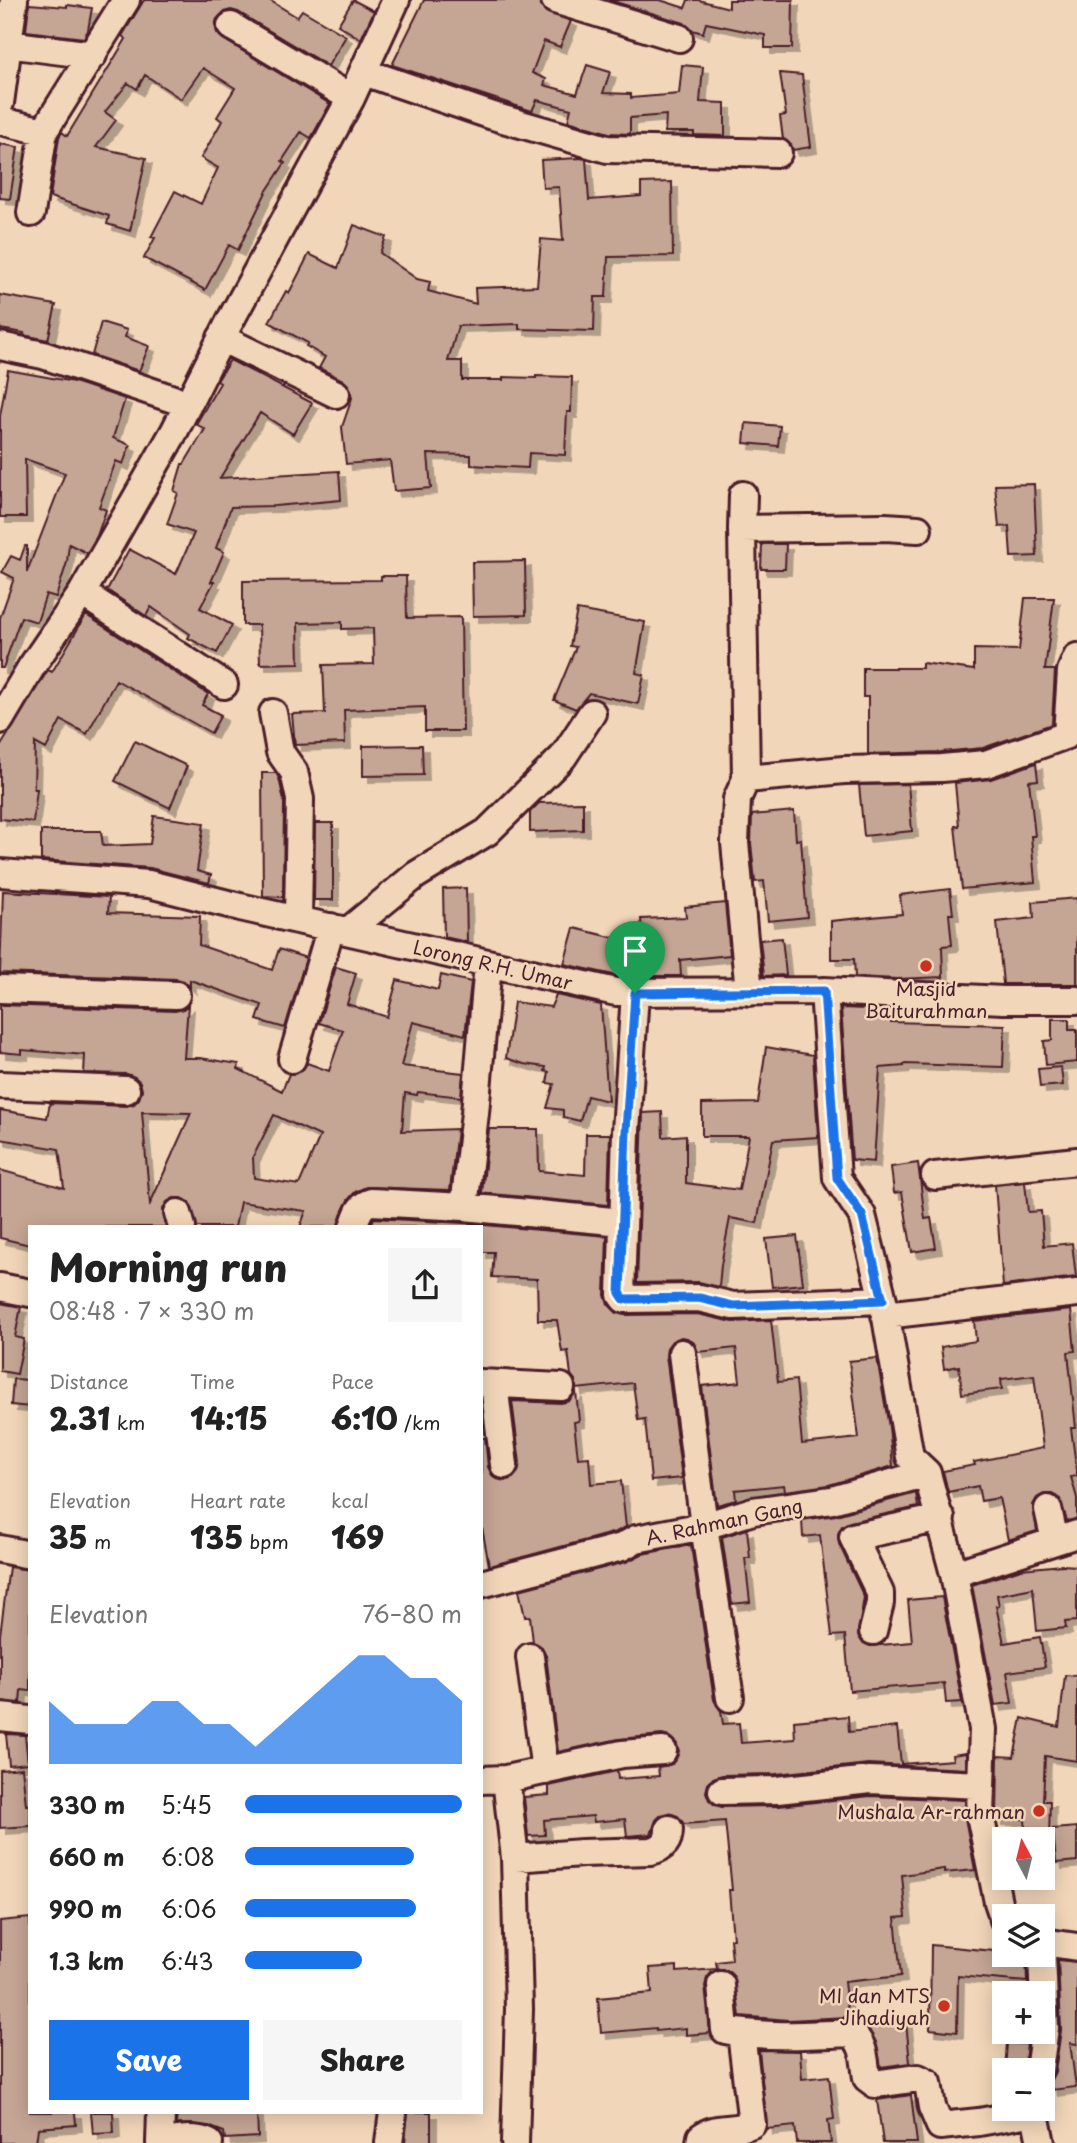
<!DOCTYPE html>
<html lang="en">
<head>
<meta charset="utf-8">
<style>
  body { margin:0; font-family:"Playpen Sans",sans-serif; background:#f6f6f6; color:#222; height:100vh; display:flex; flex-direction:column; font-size:26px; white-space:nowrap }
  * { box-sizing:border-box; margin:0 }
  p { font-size:23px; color:#767676 }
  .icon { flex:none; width:38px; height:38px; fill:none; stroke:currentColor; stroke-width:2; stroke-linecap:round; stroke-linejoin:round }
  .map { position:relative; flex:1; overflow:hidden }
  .drawer { position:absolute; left:28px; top:1225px; width:455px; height:889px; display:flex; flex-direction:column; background:#fff; border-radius:0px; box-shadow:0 4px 18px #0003 }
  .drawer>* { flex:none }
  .needle { width:46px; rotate:353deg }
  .fabs { position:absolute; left:992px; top:1827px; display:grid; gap:14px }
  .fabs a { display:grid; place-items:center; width:63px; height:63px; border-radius:0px; background:#fff; box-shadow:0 4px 18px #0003; font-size:35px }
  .pin { position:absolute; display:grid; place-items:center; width:60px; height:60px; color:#fff; margin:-72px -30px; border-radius:50% 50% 50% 0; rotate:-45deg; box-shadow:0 0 7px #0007 }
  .pin .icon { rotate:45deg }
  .round { display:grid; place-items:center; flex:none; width:74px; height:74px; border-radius:0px; background:#f6f6f6 }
  .headline { display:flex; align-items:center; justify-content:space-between; height:119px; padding:0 21px }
  h1 { font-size:38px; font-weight:800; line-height:52px }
  .figures { display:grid; grid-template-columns:repeat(3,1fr); gap:10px; height:119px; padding:7px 21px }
  .figures div { display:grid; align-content:center }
  .figures b { font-size:30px; font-weight:800 }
  .figures small { font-size:19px; font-weight:400 }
  .figures p { font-size:19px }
  .chart { height:196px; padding:14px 21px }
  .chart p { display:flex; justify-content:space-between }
  .chart svg { width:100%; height:126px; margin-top:7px; fill:#1a73e8; opacity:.7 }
  .button { display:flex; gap:14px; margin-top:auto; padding:14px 21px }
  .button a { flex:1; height:80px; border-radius:0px; background:#1a73e8; color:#fff; font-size:28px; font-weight:800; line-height:80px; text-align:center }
  .button a+a { background:#f6f6f6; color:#222 }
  ul { padding:0 21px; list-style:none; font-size:23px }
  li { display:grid; grid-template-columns:112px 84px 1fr; align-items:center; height:52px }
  li i { height:18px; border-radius:9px; background:#1a73e8 }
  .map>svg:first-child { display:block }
  .building { fill:#c5a594; stroke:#4a1f2b; stroke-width:2; fill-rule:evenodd; filter:url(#shadow) }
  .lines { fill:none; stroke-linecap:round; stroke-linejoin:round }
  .street-casing { stroke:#4a1f2b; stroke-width:32 }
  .street { stroke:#f2d6b9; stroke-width:26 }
  .route-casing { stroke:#fff; stroke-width:14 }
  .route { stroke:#1a73e8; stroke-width:9 }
  .poi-dot { fill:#c8321e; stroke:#f2d6b9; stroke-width:2.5 }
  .labels { text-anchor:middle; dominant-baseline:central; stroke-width:5; stroke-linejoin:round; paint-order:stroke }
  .street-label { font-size:19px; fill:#4a1f2b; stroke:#f2d6b9 }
  .poi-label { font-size:19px; fill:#4a1f2b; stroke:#f2d6b9; text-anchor:end }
</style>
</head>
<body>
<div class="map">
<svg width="1077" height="2143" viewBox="0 0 1077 2143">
  <defs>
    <filter id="shadow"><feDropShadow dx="6" dy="6" stdDeviation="0" flood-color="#0004"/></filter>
  </defs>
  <rect width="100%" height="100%" fill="#f2d6b9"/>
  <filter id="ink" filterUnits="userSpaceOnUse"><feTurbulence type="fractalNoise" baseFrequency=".0143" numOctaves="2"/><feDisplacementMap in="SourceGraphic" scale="14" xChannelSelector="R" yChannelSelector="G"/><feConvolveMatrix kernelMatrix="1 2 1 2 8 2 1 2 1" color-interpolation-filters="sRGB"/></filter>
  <g filter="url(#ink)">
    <path class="building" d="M144,0H269L297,17L302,10L346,36L328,66L238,12L231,10L224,12L217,19L215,25L217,33L223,39L330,104L311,138L301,132L282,161L285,163L266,192L238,250L229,245L205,290L144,258L155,238L151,237L175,191L201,204L218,168L201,158L222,121L217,117L235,88L203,68L181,99L145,75L137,89L128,83L105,112L116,120L96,147L146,158L130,231L107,224L109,216L50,197L59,137L62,132L67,136L126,39L122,36Z
      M353,0L374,11L361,39L338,25Z
      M424,0H540L544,11L571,21L560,47L544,41L532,73L546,79L544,85L577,94L587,65L610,72L603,93L631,94V98L679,94L682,65L703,67L700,102L725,103V136L694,135V132H665L666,115L630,118V134L609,133L568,121L571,109L537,100L532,111L392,65Z
      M609,0H660L685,8L688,0H698L729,8V0H793L792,48H765V35L706,23L703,33L692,30L684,23Z
      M29,4L67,7V5L92,8L88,30L84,38L26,31Z
      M780,73L802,75L811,147L793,150L791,145L783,139L780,116L786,115Z
      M0,144L18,147L10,199L0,198Z
      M580,158L586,159L589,200L641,196V183L672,182L673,256L608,257L606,297H595L594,331L519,329V324L458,326L448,361H462V380H503V377L536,378V376L572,377L571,412H567L565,455L529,453L528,468L471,465V455L428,454L431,488L394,491L390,460L346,464L342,427L352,398L349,386L343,380L319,368L325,357L306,346L308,343L269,322L286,291L289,293L309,254L338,268L354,225L386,237L380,253L417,279L430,282L428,291L476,304L475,288L537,286L541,239L563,241L559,187L543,188L541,160Z
      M0,295L56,305L48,340L23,335L24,333L0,329Z
      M101,322L127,330L125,337L149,346L139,371L92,355Z
      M230,360L312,403L293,434L260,413L220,478L339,471L341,500L275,506L231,507L216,548L224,552L211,582H214L200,608L232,625L217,653L188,638L190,634L151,607L146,616L107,590L129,549L176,574L194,533L167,524L178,493L174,491L182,464H184L205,429L196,424L220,383L217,381Z
      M8,370L74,382L125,399L113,438L130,445L123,464L116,461L99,507L106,510L97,536L87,553L69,544L67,562L56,597L46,594L37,622L21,617L3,668H0V618L14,578L2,572L11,556L20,560L25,546H27V572L65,473L25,459L26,517H0V416Z
      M746,423L780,426L778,446L744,443Z
      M1034,484L1037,556L1011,557L1009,526L999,527L995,485Z
      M762,544H786L785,569H761Z
      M525,561L526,615L473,616L472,562Z
      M381,576H406L407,618L461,617L463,731H425V707L344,710L345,743L295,745L292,714L325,713L323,665L374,664L373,628L342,629V622L298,623L299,663L260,664L259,625H243V581L381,580Z
      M1025,598H1054L1045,670H1055L1052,724L983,748L941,752L868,754V697H863V668H922V663L974,670V649L1019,650Z
      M577,610L645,622L636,673L644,675L638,704L589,693L576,709L554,700L576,647L570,646Z
      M86,615L208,694L202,705L221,715L211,733L116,680L87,734L61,720L46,749L35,743L34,789H37L33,822L0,819V747L48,670L52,672Z
      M135,741L187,766L170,808L115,781Z
      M422,745L423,775L363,776V746Z
      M1036,763L1038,780L1029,781L1035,836H1031L1035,882L962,889L955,826H959L955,783L991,779Z
      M262,773H276L279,778L284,801L283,897L263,896Z
      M908,784L912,831L864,836L859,785Z
      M583,802V830L530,832V812L539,803Z
      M794,811L796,840L801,839L807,917L768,921L764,881L755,882L751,843L752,815Z
      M154,816L204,823L197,871L211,875L209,883L150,868L41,860V831H101L103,846L150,844Z
      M315,823H333V900H314Z
      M466,888L467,942L444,937L443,889Z
      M950,889L953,914H949L952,945L942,946L943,977L897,979L855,977L854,959H831V921L902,914L900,895Z
      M3,891L109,897L108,913L200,916L199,945L272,970L279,949L306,958L285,1028L257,1020L262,1005L190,980V987L184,981L177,979L0,973Z
      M1077,898V984H1003L997,922L1034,918L1033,902Z
      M725,903L730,955L680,960L681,976H618L564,964L574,928L643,945L641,919L686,917L685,907Z
      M782,938L786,975L764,976L760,940Z
      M336,967L356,973L347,1004L387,1017L397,980L438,990L441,975L471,982L465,1035L413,1022L401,1066L463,1073L461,1097L418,1092L417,1095L405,1093L402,1131L457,1129L450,1190L366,1187L355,1192L348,1200L338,1227H300L306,1211L240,1202L235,1227H197L189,1202L182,1198H174L167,1202L163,1209L166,1227H30V1245L0,1238V1170L64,1188L59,1149L0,1139V1110L47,1118L50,1103L126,1106L134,1104L139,1099L142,1090L140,1082L135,1077L127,1074L84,1073L85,1055L22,1050V1054L0,1052V1005L175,1011L183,1009L188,1005L184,1058H200L239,1064L238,1069L282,1091L289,1074L302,1071L307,1063L329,1071L343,1030L319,1023ZM142,1112L191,1113L150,1204ZM274,1115L320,1136L299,1185L254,1178L253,1157Z
      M556,995L601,1005L608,1101L587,1096L580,1121L563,1117V1110L547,1108L554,1084L547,1083L549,1072L545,1071L546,1067L524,1064L506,1058L514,1002L551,1007Z
      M841,1008L866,1009L867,1017L890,1016L891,1022L1005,1025L1003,1067L904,1064V1066L880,1068L874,1162L852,1160Z
      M1052,1019H1069V1030H1077V1062L1046,1065L1044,1041L1052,1040Z
      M766,1047L813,1055L818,1137L773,1140L757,1223L730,1218L721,1265L719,1287L699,1282L637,1283L643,1113L662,1112L663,1137L686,1135V1183L739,1190L749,1136H702V1104L758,1103Z
      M1061,1067L1063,1085L1040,1087L1038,1069Z
      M489,1129H538L539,1171L585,1175L586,1134H610L608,1205L482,1193Z
      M918,1163L925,1219L931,1218L936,1248L912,1252L902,1192L894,1193L891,1167Z
      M1025,1182L1028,1212L1041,1211L1044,1246L1072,1243L1076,1277L1003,1286L995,1185Z
      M374,1218L463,1223L607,1236L605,1295L608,1304L617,1313L624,1315L697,1314L733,1322L771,1320L778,1382L796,1380L802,1444L859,1438L849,1361L877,1358L889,1427L893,1466L829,1485L785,1491L784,1485L735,1490L736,1500L717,1505L702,1386L740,1382L736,1348L698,1352L694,1343L687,1338L681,1337L672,1341L667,1348L666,1355L682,1478L651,1481L645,1419L638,1420L633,1383L576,1389L575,1380L571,1375L568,1351L562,1352L557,1320H538L537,1279L492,1277L494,1252H481V1227H370Z
      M797,1236L803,1284L772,1287L766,1239Z
      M0,1303L21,1307L15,1337L24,1339L17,1374L0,1371Z
      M1071,1310L1075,1351L1068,1352L1076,1428H1071L1077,1473V1476L1071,1477L1077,1498V1519L1067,1521L1060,1499L1052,1494H1044L1037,1498L1033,1505L1037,1531L1008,1540L999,1498L981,1501L978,1486L948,1492L943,1471L975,1465L974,1462L1043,1448L1034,1375L1001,1379L1002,1389L962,1394L959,1366L944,1369L941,1347L976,1341L974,1321Z
      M13,1379L30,1380V1407L11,1405Z
      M576,1392L579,1421L574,1422L578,1458L589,1457L591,1484L621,1481L626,1527L616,1532L489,1566L481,1522V1438H485L488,1467L492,1475L497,1479L505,1481L513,1478L518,1472L520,1463L512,1401L561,1403L569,1401Z
      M916,1493L918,1507L850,1522L842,1526L838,1534L839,1544L864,1597L858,1635L862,1642L870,1646L912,1642L908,1600L942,1597L962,1702L946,1703L944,1683L850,1691L845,1635L832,1636L820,1535L803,1537L802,1520L836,1515Z
      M747,1529L750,1558H745L750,1602L732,1604L722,1537Z
      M691,1545L714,1700L721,1711L723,1724L739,1723L741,1743L795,1739L794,1721L848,1716L849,1732L897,1727L901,1764L953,1760L952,1755L966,1753V1769L868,1764L776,1774L722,1775L713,1778L708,1784L706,1792L709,1800L715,1805L722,1807L779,1806L870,1796L965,1800V1818L975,1870L944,1873V1869L902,1875L906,1917L895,1918L901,1976L844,1982L848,2017L788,2020L740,2016L734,1977L728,1971L720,1969L711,1973L707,1978L705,1986L710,2033L686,2035V2028L656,2031V2028L601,2033L598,1998L652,1993L650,1968L677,1966V1972L717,1969L716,1962L732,1960L730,1939H733L729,1890H732L725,1821L684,1824L678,1816L669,1813L661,1815L656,1820L651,1834L627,1836L625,1819L594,1822L593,1816L544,1820L545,1835L528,1836L524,1797L549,1795V1786L617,1771L618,1779L659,1776L658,1767L672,1764L677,1757L679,1751L676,1742L669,1737L662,1735L619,1739L558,1752L546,1655L542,1647L533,1642L530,1616L525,1617L519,1590L626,1562L642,1554Z
      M1062,1565L1077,1566V1621L1065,1622L1066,1628L1037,1631L1033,1588L997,1595L999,1606H996L1004,1643L1040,1637L1045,1667L1007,1672L1012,1703L995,1705L972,1585L1021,1569Z
      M9,1567L30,1570V1691L21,1690L20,1703L0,1701V1635Z
      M1065,1675L1077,1676V1761L1045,1756L1043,1801H1050L1049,1839H1026L1025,1819H997L998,1756L1014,1757L1022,1718L1059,1727Z
      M6,1734L25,1735L28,1763L9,1765Z
      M22,1768L26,1805H30V1826L0,1828V1770Z
      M1077,1827V1861L1056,1863L1053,1829Z
      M30,1918V2112H75L76,2125L38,2128L36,2143H0V1921Z
      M931,1945L1004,1952V1955H1026L1027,1982L958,1976L957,2032L930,2029Z
      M1058,1960L1077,1962V2044L1070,2043L1076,2087L1052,2090L1050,2081L1055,2072L1061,2030Z
      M906,2022L910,2063L881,2067L876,2042L866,2025Z
      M1007,2043L1027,2044L1024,2070H1005Z
      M759,2050L800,2051L802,2079L829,2076L834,2119L828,2120L831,2143H797L795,2126L767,2129Z
      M911,2095L917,2143H883L877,2100Z
      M91,2112H113L114,2133L93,2134Z
      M177,2112H257L258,2137L225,2139L224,2132L208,2126L176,2124Z
      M408,2112H431V2143H405Z"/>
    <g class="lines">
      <g class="street-casing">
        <path id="street" d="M555,0L679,38
          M231,26L351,98
          M7,44L93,55
          M364,72L493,116L607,149L778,153
          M0,103L14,0
          M0,121L44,131
          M31,213L44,131L126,0
          M221,338L336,394
          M0,346L43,355L188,404
          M743,495L742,529L746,779
          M742,529L885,527L918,529
          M82,593L224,685
          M273,713L280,752L294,772L300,799L298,919
          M0,720L32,666L82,593L174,432L229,323L351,98L396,0
          M0,873L149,884L240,907L616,992L824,991L1003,1000H1077
          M348,931L416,875L487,832L563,757L592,713
          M0,989L176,995
          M824,991L837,1178L862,1215L883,1300
          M749,992L735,843L737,799L746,779L844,770L942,768L986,764L1067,735L1071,671L1077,657
          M635,993L626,1131L621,1295L624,1299L699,1298L733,1306L883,1300L910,1457L927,1473L954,1574L983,1729L980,1815L998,1902L1004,1920
          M292,1059L331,927
          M0,1085L126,1090
          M935,1176L1077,1161
          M464,1207L475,1113L488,964
          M178,1213L182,1227
          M353,1227C357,1216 359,1205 371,1202L464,1207L623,1222
          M0,1287L30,1293
          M885,1315L1077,1293
          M682,1353L704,1526L730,1698
          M481,1383L561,1387
          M494,1384L504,1465
          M1048,1509L1055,1541
          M0,1549L30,1555
          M954,1574L1077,1534
          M481,1584L622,1547L636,1539L704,1526L753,1511L832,1500L927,1473
          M873,1631L880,1603V1593L853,1537L941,1518
          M530,1657L545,1771
          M0,1717L30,1720
          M506,1779L622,1754L663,1751
          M481,1780L506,1779L515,1858L519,2009L515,2143
          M722,1791L777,1790L870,1780L981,1785
          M515,1858L582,1853L651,1851C663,1848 669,1842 669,1829
          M1043,1942L1077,1947
          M721,1985L725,2030C767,2038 809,2035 851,2033C866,2045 864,2061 867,2078L875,2084L918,2078L928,2083L932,2107L940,2126L979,2122L1034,2112
          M1039,2070L1045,2028L1042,1955
          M1034,2109L1041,2143
          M160,2143C175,2140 194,2136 209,2143
          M160,2143L161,2112
          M389,2143L393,2112
          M700,2143L701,2137C716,2125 736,2132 752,2124L741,2033"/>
      </g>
      <use href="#street" class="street"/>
    </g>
  </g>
  <g class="lines" filter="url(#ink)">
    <g class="route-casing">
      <path id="route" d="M824,991L837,1178L862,1215L883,1300L733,1306L699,1298L624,1299L620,1293L626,1131L635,993Z"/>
    </g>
    <use href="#route" class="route"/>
  </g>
  <g class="poi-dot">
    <circle cx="926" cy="966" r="7"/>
    <circle cx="1039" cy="1811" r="7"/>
    <circle cx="944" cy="2006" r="7"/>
  </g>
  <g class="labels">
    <g class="street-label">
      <text transform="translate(493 964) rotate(13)">Lorong R.H. Umar</text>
      <text transform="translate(724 1521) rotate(-12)">A. Rahman Gang</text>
    </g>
    <g class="poi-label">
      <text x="926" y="988" text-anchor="middle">Masjid<tspan x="926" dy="22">Baiturahman</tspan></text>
      <text x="1025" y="1811">Mushala Ar-rahman</text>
      <text x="930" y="1995">MI dan MTS<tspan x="930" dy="22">Jihadiyah</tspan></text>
    </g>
  </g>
</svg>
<div class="fabs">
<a><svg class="needle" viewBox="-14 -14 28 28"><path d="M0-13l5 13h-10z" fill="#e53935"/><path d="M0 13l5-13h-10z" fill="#767676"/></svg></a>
<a><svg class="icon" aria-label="layers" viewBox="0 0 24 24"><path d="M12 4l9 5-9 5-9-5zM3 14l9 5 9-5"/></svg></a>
<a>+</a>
<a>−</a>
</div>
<div class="pin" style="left:635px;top:993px;background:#1e9e55"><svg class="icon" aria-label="arrive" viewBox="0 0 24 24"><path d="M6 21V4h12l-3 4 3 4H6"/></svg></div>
<section class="drawer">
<div class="headline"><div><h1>Morning run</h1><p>08:48 · 7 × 330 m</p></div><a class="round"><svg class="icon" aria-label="share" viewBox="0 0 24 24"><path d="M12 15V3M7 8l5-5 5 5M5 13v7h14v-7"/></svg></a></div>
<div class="figures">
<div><p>Distance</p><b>2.31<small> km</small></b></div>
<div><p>Time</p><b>14:15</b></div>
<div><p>Pace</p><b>6:10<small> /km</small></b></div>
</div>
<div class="figures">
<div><p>Elevation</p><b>35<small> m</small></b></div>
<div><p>Heart rate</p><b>135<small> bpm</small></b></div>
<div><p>kcal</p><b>169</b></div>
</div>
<div class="chart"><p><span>Elevation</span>76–80 m</p>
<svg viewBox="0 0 160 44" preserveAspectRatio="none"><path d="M0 44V22L10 30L20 30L30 30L40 22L50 22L60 30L70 30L80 38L90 30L100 22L110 14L120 6L130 6L140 14L150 14L160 22V44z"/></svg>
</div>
<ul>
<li><b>330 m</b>5:45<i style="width:100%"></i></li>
<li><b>660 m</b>6:08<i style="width:78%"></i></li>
<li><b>990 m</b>6:06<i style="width:79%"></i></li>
<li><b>1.3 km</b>6:43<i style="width:54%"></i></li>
</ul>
<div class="button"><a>Save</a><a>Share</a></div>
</section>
</div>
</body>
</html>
